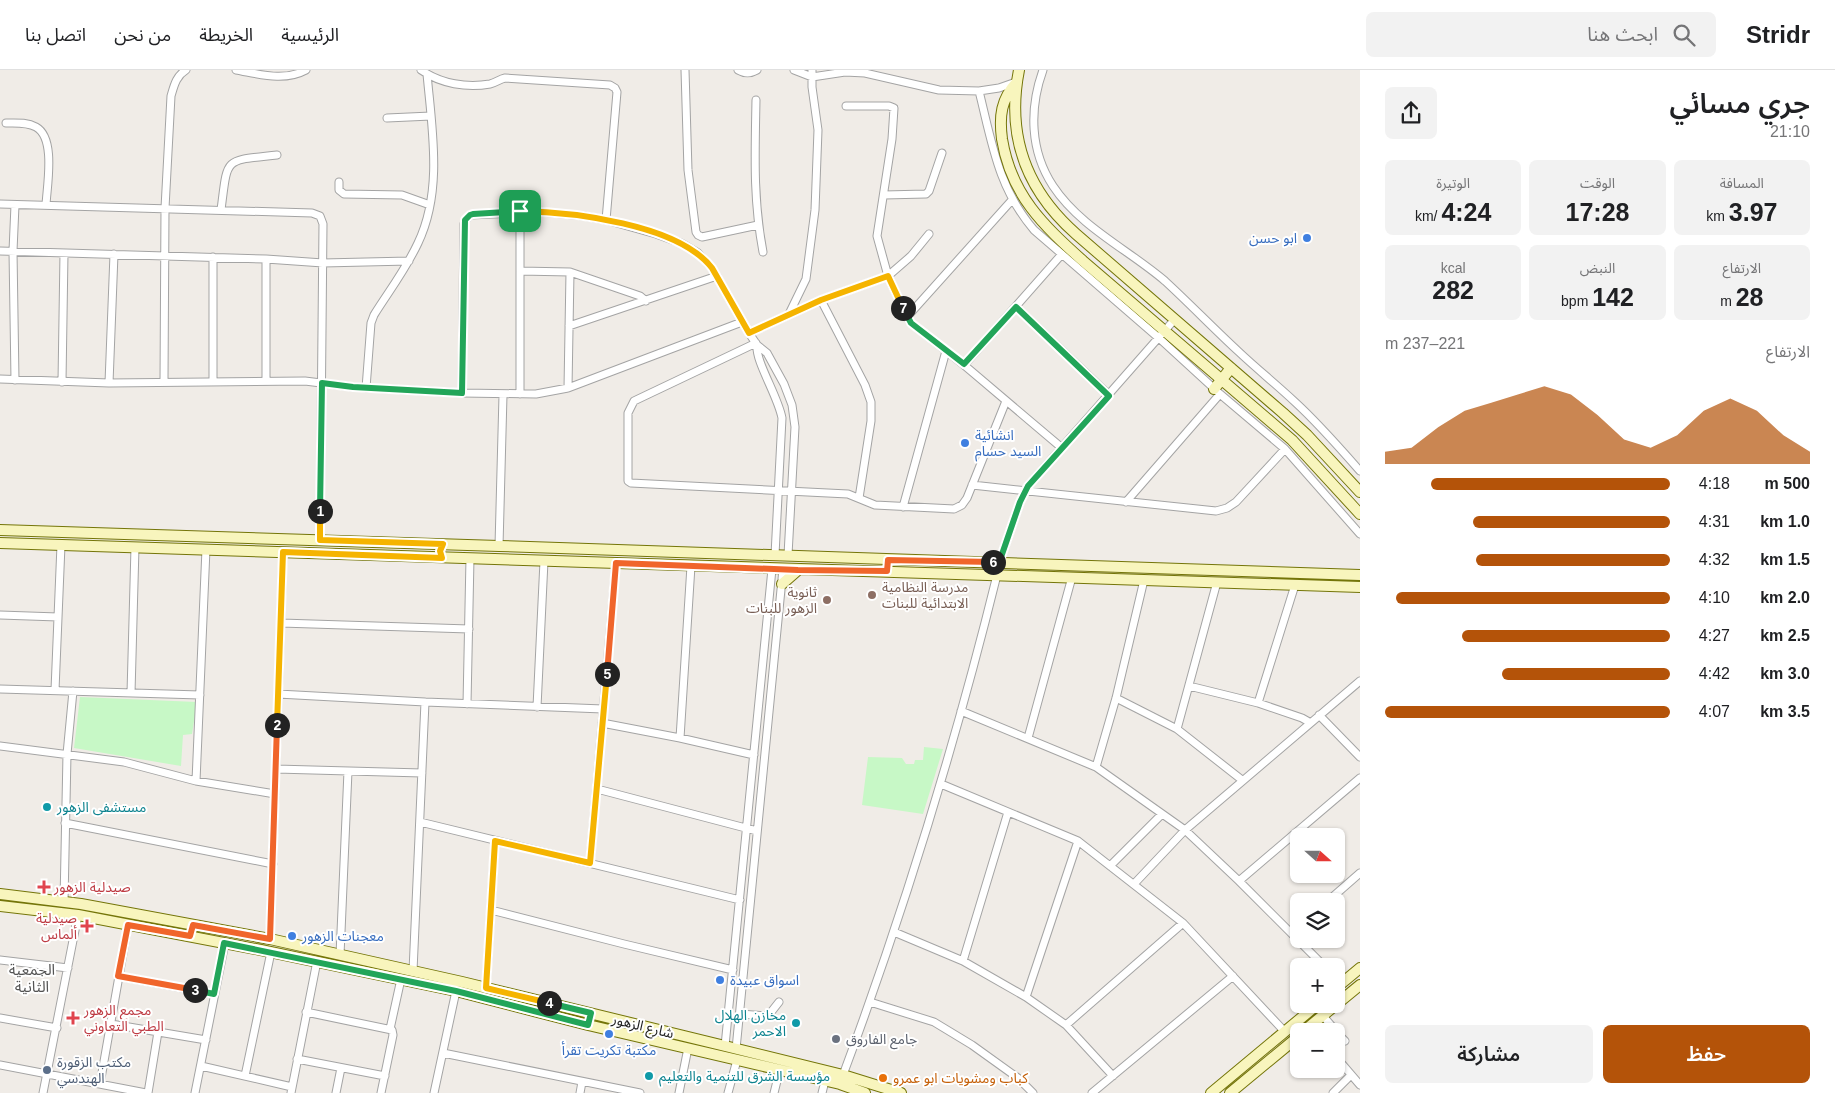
<!DOCTYPE html>
<html lang="ar">
<head>
<meta charset="utf-8">
<style>
  body { margin:0; font-family:Helvetica,"Noto Sans Arabic",sans-serif; background:#f2f2f2; color:#202124; direction:rtl; height:100vh; display:flex; flex-direction:column; font-size:19px; white-space:nowrap }
  * { box-sizing:border-box; margin:0 }
  p { font-size:16px; color:#757577 }
  .icon { flex:none; width:28px; height:28px; fill:none; stroke:currentColor; stroke-width:2; stroke-linecap:round; stroke-linejoin:round }
  .map { position:relative; flex:1; overflow:hidden; direction:ltr }
  .sheet { display:flex; flex-direction:column; background:#fff; width:475px }
  .sheet>* { flex:none }
  .needle { width:32px; rotate:111deg }
  .buttons { position:absolute; left:1290px; top:758px; display:grid; gap:10px }
  .buttons a { display:grid; place-items:center; width:55px; height:55px; border-radius:8px; background:#fff; box-shadow:0 1px 4px #0004; font-size:25px }
  .pin { position:absolute; display:grid; place-items:center; width:42px; height:42px; color:#fff; margin:-21px; border-radius:10px; box-shadow:0 2px 8px #0006 }
  .km { position:absolute; width:25px; height:25px; margin:-12px; border-radius:50%; background:#222; color:#fff; font-size:14px; line-height:25px; text-align:center }
  .round { display:grid; place-items:center; flex:none; width:52px; height:52px; border-radius:8px; background:#f2f2f2 }
  .headline { display:flex; align-items:center; justify-content:space-between; height:85px; padding:0 25px }
  h1 { font-size:28px; font-weight:600; line-height:38px }
  .figures { display:grid; grid-template-columns:repeat(3,1fr); gap:8px; height:85px; padding:5px 25px }
  .figures div { display:grid; align-content:center; border-radius:8px; background:#f2f2f2; text-align:center }
  .figures b { font-size:25px; font-weight:600 }
  .figures small { font-size:14px; font-weight:400 }
  .figures p { font-size:14px }
  .chart { height:140px; padding:10px 25px }
  .chart p { display:flex; justify-content:space-between }
  .chart svg { width:100%; height:90px; margin-top:5px; fill:#b45309; opacity:.7 }
  .primary-button { display:flex; gap:10px; margin-top:auto; padding:10px 25px }
  .primary-button a { flex:1; height:58px; border-radius:8px; background:#b45309; color:#fff; font-size:20px; font-weight:600; line-height:58px; text-align:center }
  .primary-button a+a { background:#f2f2f2; color:#202124 }
  ul { padding:0 25px; list-style:none; font-size:16px }
  li { display:grid; grid-template-columns:80px 60px 1fr; align-items:center; height:38px }
  li i { height:12px; border-radius:6px; background:#b45309 }
  header { display:flex; align-items:center; gap:30px; box-sizing:border-box; height:70px; padding:0 25px; background:#fff; border-bottom:1px solid #e0e0e0 }
  header strong { font-size:24px }
  nav { display:flex; gap:28px; margin-inline-start:auto; font-size:18px }
  .search { width:350px; height:45px; background:#f2f2f2; display:flex; align-items:center; gap:12px; box-sizing:border-box; padding:0 18px; border-radius:8px; color:#757577; font-size:19px }
  main { display:flex; flex:1; min-height:0 }
  .map>svg:first-child { display:block }
  .park { fill:#c7f8c6 }
  .lines { fill:none; stroke-linecap:round; stroke-linejoin:round }
  .street-casing { stroke:#a4a4a4; stroke-width:9 }
  .secondary-casing { stroke:#747509; stroke-width:12 }
  .street { stroke:#fff; stroke-width:7 }
  .secondary { stroke:#f8f5bd; stroke-width:10 }
  .split-1-casing { stroke:#fff; stroke-width:10 }
  .split-2-casing { stroke:#fff; stroke-width:10 }
  .split-3-casing { stroke:#fff; stroke-width:10 }
  .split-4-casing { stroke:#fff; stroke-width:10 }
  .split-5-casing { stroke:#fff; stroke-width:10 }
  .split-6-casing { stroke:#fff; stroke-width:10 }
  .split-7-casing { stroke:#fff; stroke-width:10 }
  .split-8-casing { stroke:#fff; stroke-width:10 }
  .split-1 { stroke:#22a559; stroke-width:6 }
  .split-2 { stroke:#f5b400; stroke-width:6 }
  .split-3 { stroke:#f0652b; stroke-width:6 }
  .split-4 { stroke:#22a559; stroke-width:6 }
  .split-5 { stroke:#f5b400; stroke-width:6 }
  .split-6 { stroke:#f0652b; stroke-width:6 }
  .split-7 { stroke:#22a559; stroke-width:6 }
  .split-8 { stroke:#f5b400; stroke-width:6 }
  .shop-dot { fill:#3f7fe0; stroke:#fff; stroke-width:2 }
  .education-dot { fill:#8d6e63; stroke:#fff; stroke-width:2 }
  .culture-dot { fill:#0f9aa8; stroke:#fff; stroke-width:2 }
  .health-dot { fill:#e0444e; stroke:#fff; stroke-width:2 }
  .worship-dot { fill:#6b7280; stroke:#fff; stroke-width:2 }
  .service-dot { fill:#5c6f8a; stroke:#fff; stroke-width:2 }
  .food-dot { fill:#e8710a; stroke:#fff; stroke-width:2 }
  .labels { text-anchor:middle; dominant-baseline:central; stroke-width:4; stroke-linejoin:round; paint-order:stroke }
  .shop-label { font-size:14px; fill:#366cbe; stroke:#fff; text-anchor:start }
  .education-label { font-size:14px; fill:#785e54; stroke:#fff; text-anchor:start }
  .culture-label { font-size:14px; fill:#0d838f; stroke:#fff; text-anchor:start }
  .health-label { font-size:14px; fill:#be3a42; stroke:#fff; text-anchor:start }
  .street-label { font-size:14px; fill:#202020; stroke:#fff }
  .worship-label { font-size:14px; fill:#5b616d; stroke:#fff; text-anchor:start }
  .service-label { font-size:14px; fill:#4e5e75; stroke:#fff; text-anchor:start }
  .food-label { font-size:14px; fill:#c56008; stroke:#fff; text-anchor:start }
  .neighbourhood-label { font-size:15px; fill:#535353; stroke:#fff }
</style>
</head>
<body>
<header>
<strong>Stridr</strong>
<div class="search"><svg class="icon" aria-label="search" viewBox="0 0 24 24"><circle cx="10" cy="10" r="6"/><path d="M15 15l6 6"/></svg>ابحث هنا</div>
<nav><a>الرئيسية</a><a>الخريطة</a><a>من نحن</a><a>اتصل بنا</a></nav>
</header>
<main>
<section class="sheet">
<div class="headline"><div><h1>جري مسائي</h1><p>21:10</p></div><a class="round"><svg class="icon" aria-label="share" viewBox="0 0 24 24"><path d="M12 15V3M7 8l5-5 5 5M5 13v7h14v-7"/></svg></a></div>
<div class="figures">
<div><p>المسافة</p><b>3.97<small> km</small></b></div>
<div><p>الوقت</p><b>17:28</b></div>
<div><p>الوتيرة</p><b>4:24<small> /km</small></b></div>
</div>
<div class="figures">
<div><p>الارتفاع</p><b>28<small> m</small></b></div>
<div><p>النبض</p><b>142<small> bpm</small></b></div>
<div><p>kcal</p><b>282</b></div>
</div>
<div class="chart"><p><span>الارتفاع</span>221–237 m</p>
<svg viewBox="0 0 160 44" preserveAspectRatio="none"><path d="M0 44V38L10 36L20 26L30 18L40 14L50 10L60 6L70 10L80 20L90 32L100 36L110 30L120 18L130 12L140 18L150 30L160 38V44z"/></svg>
</div>
<ul>
<li><b>500 m</b>4:18<i style="width:84%"></i></li>
<li><b>1.0 km</b>4:31<i style="width:69%"></i></li>
<li><b>1.5 km</b>4:32<i style="width:68%"></i></li>
<li><b>2.0 km</b>4:10<i style="width:96%"></i></li>
<li><b>2.5 km</b>4:27<i style="width:73%"></i></li>
<li><b>3.0 km</b>4:42<i style="width:59%"></i></li>
<li><b>3.5 km</b>4:07<i style="width:100%"></i></li>
</ul>
<div class="primary-button"><a>حفظ</a><a>مشاركة</a></div>
</section>
<div class="map">
<svg width="1360" height="1023" viewBox="0 0 1360 1023">
  <rect width="100%" height="100%" fill="#f0ece7"/>
  <path class="park" d="M80,627L197,632L192,664L183,665L181,696L74,678Z
    M924,677L943,679L923,744L862,735L868,687L902,688L906,694H914L915,690H923Z"/>
  <g class="lines">
    <g class="street-casing">
      <path id="street" d="M236,0C259,4 284,12 306,0
        M421,0C441,14 467,18 490,14C495,13 500,9 505,8L610,15L615,18L617,22L606,150
        M685,0L688,100L696,162L698,165L702,167L758,155
        M738,0C745,4 750,4 757,0
        M794,0L812,7L845,2L865,3L939,20L979,21L999,18L1016,12
        M1043,0C1029,39 1030,81 1053,116C1080,157 1129,180 1165,211C1190,234 1214,259 1239,282C1257,299 1277,315 1295,332C1318,353 1339,377 1360,401
        M979,21C992,73 998,118 1034,160L1160,269L1220,324L1285,379L1360,464
        M756,30C755,84 753,129 763,182
        M846,36H889L894,38L892,69L877,166L888,206L907,247L911,253L964,295L1062,378
        M387,48L431,46
        M6,53C16,53 27,52 36,57C56,68 47,115 46,135
        M339,112V120L344,124L402,125L430,135
        M884,125L926,124L929,121L942,83
        M0,134L312,143L320,146L323,154L320,470
        M15,135L13,181L15,310
        M221,140C228,86 223,91 277,85
        M520,141V324
        M0,181L266,189L323,193L409,191
        M213,187V311
        M520,201L570,202L640,226L646,231
        M821,230L865,315L871,332V351L859,428
        M1016,237L1109,325
        M789,244L806,209L815,140L818,60L812,17V0
        M907,247L1012,130
        M569,256L717,206
        M749,263L821,230L888,206L911,186L929,164
        M756,273L634,331L628,343V411L631,413L848,424L875,435L954,439L962,435L967,428L1006,331
        M757,275C755,291 778,326 782,348L775,485
        M964,295L1062,184
        M0,309L109,313L305,311L353,317L462,323L536,324L568,318L742,252
        M266,311V189
        M62,312L64,183
        M164,312L165,138L171,26C174,16 176,6 186,0
        M109,313L114,184
        M366,318L371,253L374,245C389,221 406,199 418,173C443,121 432,59 427,4
        M568,318L570,202
        M462,323L464,154L465,151L470,145L541,142L584,146L606,150L656,164L681,173L698,183L712,198L749,263L757,275L767,283L784,314L792,335L795,357L788,485
        M972,415L1216,441L1227,438L1236,432L1285,379
        M1126,432L1220,324
        M903,437L946,281
        M499,476L503,325
        M999,493L1020,432L1028,416L1175,249
        M0,545L58,547
        M281,553L469,559
        M1189,616L1258,633L1302,648L1309,652
        M0,619L200,625
        M55,620L61,475
        M131,623L135,477
        M278,624L425,632L413,901
        M1116,628L1177,659L1242,710
        M425,632L603,639
        M1258,633L1295,515
        M467,634L470,488
        M537,637L544,491
        M961,641L1096,697L1185,760L1239,811L1324,896
        M1319,645L1360,687
        M602,653L680,668L754,685
        M1177,659L1217,512
        M680,668L691,496
        M1028,668L1072,507
        M0,676L124,692L196,711L275,724
        M1096,697L1116,628L1144,510
        M276,699L422,703
        M196,711L206,479
        M941,714L1078,771L1183,853L1285,962
        M597,719L757,761
        M420,752L740,830
        M65,753L273,794
        M590,793L616,493
        M1110,796L1162,744
        M1239,811L1360,708
        M1134,814L1185,760L1360,611
        M1328,831L1360,803
        M64,832L67,684L73,621
        M491,840L624,874L733,900
        M894,862L963,891L1026,927L1066,955L1113,1006
        M1292,863L1299,857
        M270,869L283,482
        M340,885L348,701
        M0,890L68,898
        M963,891L1008,742
        M118,906L214,924
        M486,918L495,771
        M1026,927L1078,771
        M870,932L934,952L972,975L1018,1008L1033,1023
        M306,942L392,960L393,965L381,1023
        M740,944L768,946L779,932
        M1323,946L1336,961
        M0,948L57,958
        M111,954L206,970
        M1066,955L1183,853
        M390,959L401,909
        M1336,962L1345,971
        M725,976L772,499
        M736,979L783,499
        M443,983L640,1023
        M1336,987L1360,1015
        M297,989L385,1006
        M0,995L146,1023
        M201,996L292,1017
        M843,1005C904,841 955,675 997,505
        M245,1006L271,882
        M100,1014L128,855
        M43,1023L78,845
        M148,1023L158,962
        M195,1023L225,873
        M291,1023L317,891
        M336,1023L341,998
        M434,1023L456,921
        M580,1023L582,1012
        M679,1023L688,978
        M728,1023L737,990
        M774,1023L780,999
        M822,1023L825,1011
        M1092,1023L1233,906
        M1333,1023L1351,1005"/>
    </g>
    <g class="secondary-casing">
      <path id="secondary" d="M1019,0C1006,66 1026,120 1076,164L1283,343L1307,365L1360,422
        M1017,12C1001,29 999,46 1002,69C1011,125 1043,155 1083,191L1292,370L1360,444
        M1214,319L1231,298
        M0,460L499,476L1360,505
        M0,473L1360,517
        M782,514L798,500
        M0,824L81,834L270,869L462,912L725,976L843,1005L901,1023
        M0,836L78,845L261,880L456,921L588,955L840,1014L865,1023
        M1336,918L1360,898
        M1304,961L1360,915
        M1211,1023L1318,934
        M1230,1023L1299,966"/>
    </g>
    <use href="#street" class="street"/>
    <use href="#secondary" class="secondary"/>
  </g>
  <g class="lines">
    <g class="split-1-casing">
      <path id="split-1" d="M320,441L322,313L353,317L462,323L465,150L470,145L473,144L520,141"/>
    </g>
    <g class="split-2-casing">
      <path id="split-2" d="M277,655L283,482L442,488L440,481L443,474L320,470V441"/>
    </g>
    <g class="split-3-casing">
      <path id="split-3" d="M195,920L118,906L128,855L190,866L193,855L270,869L277,655"/>
    </g>
    <g class="split-4-casing">
      <path id="split-4" d="M195,920L214,924L224,873L456,921L588,955L591,943L549,933"/>
    </g>
    <g class="split-5-casing">
      <path id="split-5" d="M549,933L486,918L495,771L590,793L607,604"/>
    </g>
    <g class="split-6-casing">
      <path id="split-6" d="M607,604L616,493L798,500L887,501L888,490L993,492"/>
    </g>
    <g class="split-7-casing">
      <path id="split-7" d="M903,238L911,253L964,294L1016,237L1109,326L1028,416L1020,432L999,493L993,492"/>
    </g>
    <g class="split-8-casing">
      <path id="split-8" d="M520,141C572,142 678,154 712,198L749,263L821,230L888,206L903,238"/>
    </g>
    <use href="#split-1" class="split-1"/>
    <use href="#split-2" class="split-2"/>
    <use href="#split-3" class="split-3"/>
    <use href="#split-4" class="split-4"/>
    <use href="#split-5" class="split-5"/>
    <use href="#split-6" class="split-6"/>
    <use href="#split-7" class="split-7"/>
    <use href="#split-8" class="split-8"/>
  </g>
  <g class="shop-dot">
    <circle cx="1307" cy="168" r="5"/>
    <circle cx="965" cy="373" r="5"/>
    <circle cx="292" cy="866" r="5"/>
    <circle cx="720" cy="910" r="5"/>
    <circle cx="609" cy="964" r="5"/>
  </g>
  <g class="education-dot">
    <circle cx="872" cy="525" r="5"/>
    <circle cx="827" cy="530" r="5"/>
  </g>
  <g class="culture-dot">
    <circle cx="47" cy="737" r="5"/>
    <circle cx="796" cy="953" r="5"/>
    <circle cx="649" cy="1006" r="5"/>
  </g>
  <g class="health-dot">
    <path d="M41.5 809.5h5v5h5v5h-5v5h-5v-5h-5v-5h5z"/>
    <path d="M84.5 848.5h5v5h5v5h-5v5h-5v-5h-5v-5h5z"/>
    <path d="M70.5 940.5h5v5h5v5h-5v5h-5v-5h-5v-5h5z"/>
  </g>
  <circle class="worship-dot" cx="836" cy="969" r="5"/>
  <circle class="service-dot" cx="47" cy="1000" r="5"/>
  <circle class="food-dot" cx="883" cy="1008" r="5"/>
  <g class="labels">
    <g class="shop-label">
      <text x="1297" y="168" text-anchor="end">ابو حسن</text>
      <text x="975" y="365">انشائية<tspan x="975" dy="16">السيد حسام</tspan></text>
      <text x="302" y="866">معجنات الزهور</text>
      <text x="730" y="910">اسواق عبيدة</text>
      <text x="609" y="980" text-anchor="middle">مكتبة تكريت تقرأ</text>
    </g>
    <g class="education-label">
      <text x="882" y="517">مدرسة النظامية<tspan x="882" dy="16">الابتدائية للبنات</tspan></text>
      <text x="817" y="522" text-anchor="end">ثانوية<tspan x="817" dy="16">الزهور للبنات</tspan></text>
    </g>
    <g class="culture-label">
      <text x="57" y="737">مستشفى الزهور</text>
      <text x="786" y="945" text-anchor="end">مخازن الهلال<tspan x="786" dy="16">الاحمر</tspan></text>
      <text x="659" y="1006">مؤسسة الشرق للتنمية والتعليم</text>
    </g>
    <g class="health-label">
      <text x="54" y="817">صيدلية الزهور</text>
      <text x="77" y="848" text-anchor="end">صيدلية<tspan x="77" dy="16">ألماس</tspan></text>
      <text x="84" y="940">مجمع الزهور<tspan x="84" dy="16">الطبي التعاوني</tspan></text>
    </g>
    <g class="street-label">
      <text transform="translate(643 956) rotate(14)">شارع الزهور</text>
    </g>
    <g class="worship-label">
      <text x="846" y="969">جامع الفاروق</text>
    </g>
    <g class="service-label">
      <text x="57" y="992">مكتب الزقورة<tspan x="57" dy="16">الهندسي</tspan></text>
    </g>
    <g class="food-label">
      <text x="893" y="1008">كباب ومشويات ابو عمرو</text>
    </g>
    <g class="neighbourhood-label">
      <text x="32" y="899">الجمعية<tspan x="32" dy="17">الثانية</tspan></text>
    </g>
  </g>
</svg>
<div class="buttons">
<a><svg class="needle" viewBox="-14 -14 28 28"><path d="M0-13l5 13h-10z" fill="#e53935"/><path d="M0 13l5-13h-10z" fill="#757577"/></svg></a>
<a><svg class="icon" aria-label="layers" viewBox="0 0 24 24"><path d="M12 4l9 5-9 5-9-5zM3 14l9 5 9-5"/></svg></a>
<a>+</a>
<a>−</a>
</div>
<div class="pin" style="left:520px;top:141px;background:#1e9e55"><svg class="icon" aria-label="arrive" viewBox="0 0 24 24"><path d="M6 21V4h12l-3 4 3 4H6"/></svg></div>
<b class="km" style="left:320px;top:441px">1</b>
<b class="km" style="left:277px;top:655px">2</b>
<b class="km" style="left:195px;top:920px">3</b>
<b class="km" style="left:549px;top:933px">4</b>
<b class="km" style="left:607px;top:604px">5</b>
<b class="km" style="left:993px;top:492px">6</b>
<b class="km" style="left:903px;top:238px">7</b>
</div>
</main>
</body>
</html>
